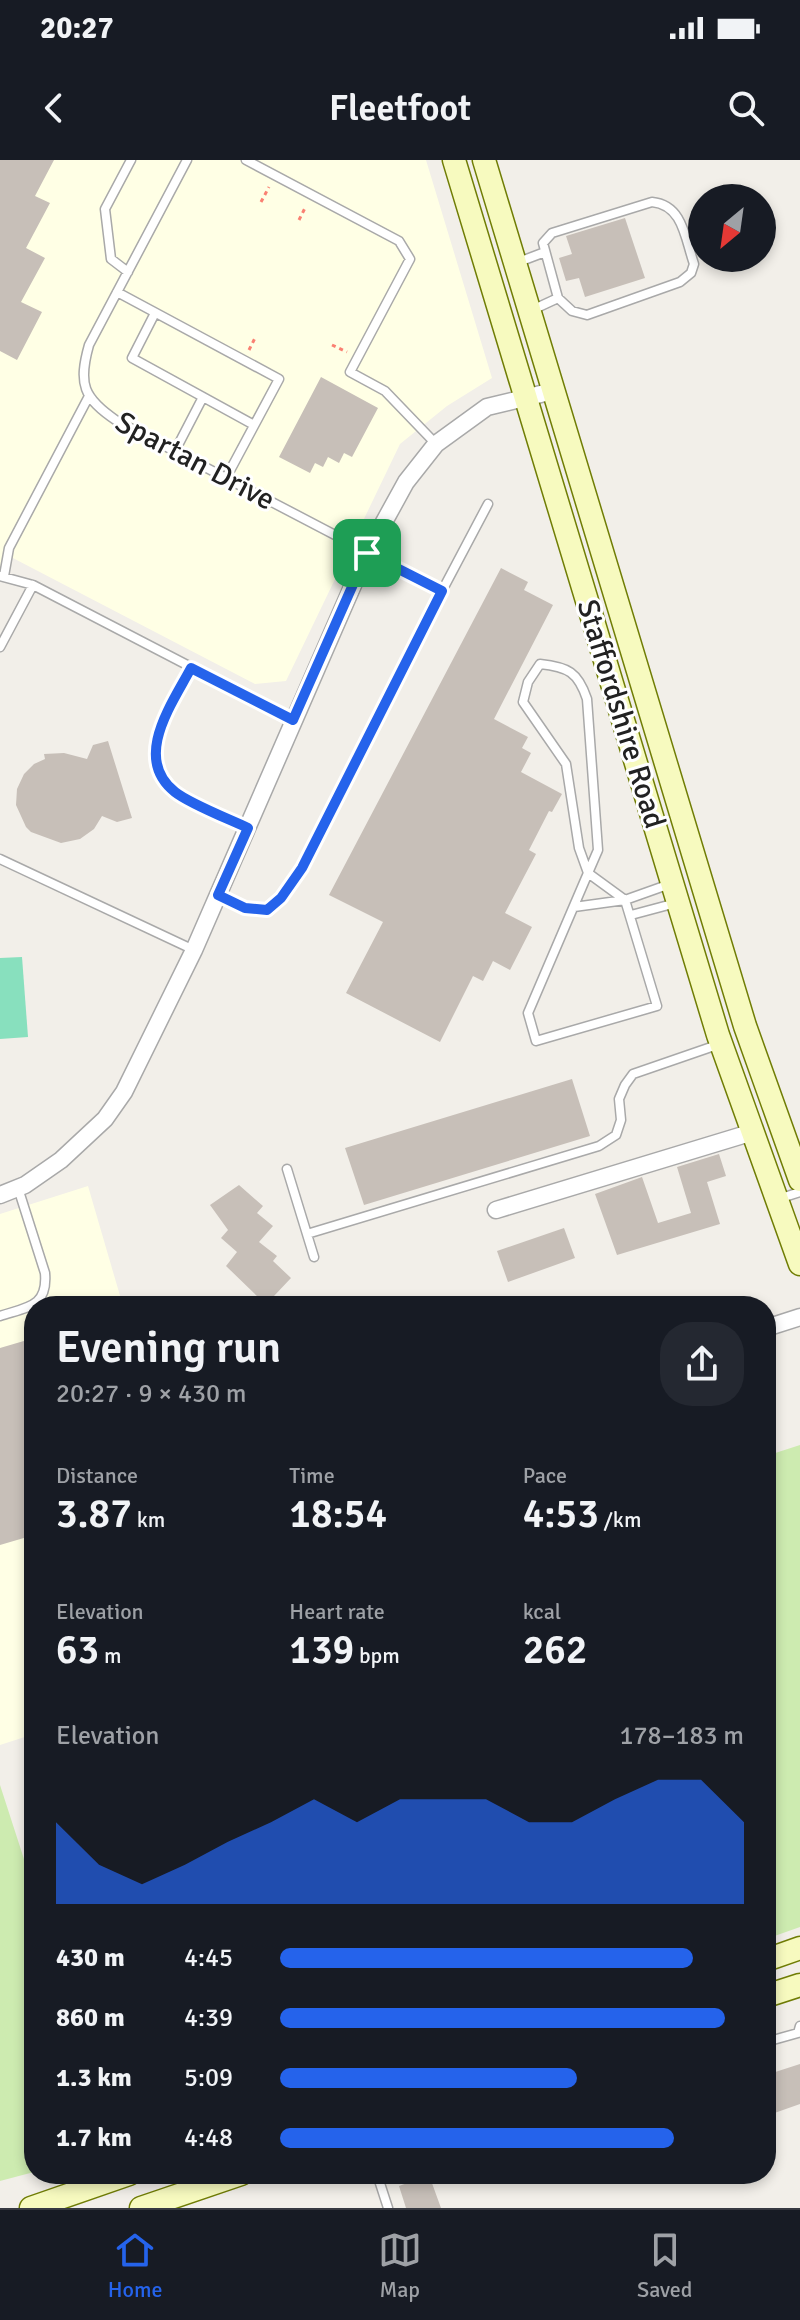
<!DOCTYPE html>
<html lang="en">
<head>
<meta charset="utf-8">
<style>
  body { margin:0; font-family:Signika,sans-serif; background:#242831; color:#f1f3f6; height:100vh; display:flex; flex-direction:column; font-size:30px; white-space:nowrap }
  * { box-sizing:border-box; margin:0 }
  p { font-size:26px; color:#9ea1a6 }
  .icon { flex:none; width:44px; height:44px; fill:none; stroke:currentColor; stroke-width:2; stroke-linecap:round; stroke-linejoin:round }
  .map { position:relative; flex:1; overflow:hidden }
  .side { position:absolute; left:24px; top:1136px; width:752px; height:888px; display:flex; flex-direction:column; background:#171b24; border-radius:32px; box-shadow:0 4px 12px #0003 }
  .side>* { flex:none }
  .needle { width:52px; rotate:209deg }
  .tools { position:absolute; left:688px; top:24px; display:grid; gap:16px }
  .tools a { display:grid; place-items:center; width:88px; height:88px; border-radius:50%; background:#171b24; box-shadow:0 4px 12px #0003; font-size:40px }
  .pin { position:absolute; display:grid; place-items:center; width:68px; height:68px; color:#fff; margin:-34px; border-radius:16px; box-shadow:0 4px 12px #0006 }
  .round { display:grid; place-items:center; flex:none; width:84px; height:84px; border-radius:32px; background:#242831 }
  .summary { display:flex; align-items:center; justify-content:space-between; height:136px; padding:0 32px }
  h1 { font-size:44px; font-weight:600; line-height:60px }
  .stats { display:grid; grid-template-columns:repeat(3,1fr); gap:12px; height:136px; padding:8px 32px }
  .stats div { display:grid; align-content:center }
  .stats b { font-size:40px; font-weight:600 }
  .stats small { font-size:22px; font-weight:400 }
  .stats p { font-size:22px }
  .chart { height:224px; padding:16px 32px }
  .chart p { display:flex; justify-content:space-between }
  .chart svg { width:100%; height:144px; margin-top:8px; fill:#2563eb; opacity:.7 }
  ul { padding:0 32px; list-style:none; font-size:26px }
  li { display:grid; grid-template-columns:128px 96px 1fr; align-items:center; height:60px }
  li i { height:20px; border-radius:10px; background:#2563eb }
  .status { display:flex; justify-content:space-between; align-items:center; height:56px; padding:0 40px; background:#171b24; direction:ltr }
  .status svg { height:22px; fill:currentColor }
  header { display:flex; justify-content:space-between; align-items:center; height:104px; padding:0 32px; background:#171b24; font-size:36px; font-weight:600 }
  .tab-bar { display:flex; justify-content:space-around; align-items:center; height:112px; border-top:2px solid #363941; background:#171b24; font-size:22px; color:#9ea1a6 }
  .tab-bar a { display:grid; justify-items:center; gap:4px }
  .tab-bar .selected { color:#2563eb }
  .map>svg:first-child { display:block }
  .education { fill:#ffffe5 }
  .grass { fill:#cdebb0 }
  .pitch { fill:#88e0be }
  .building { fill:#c7bfb8 }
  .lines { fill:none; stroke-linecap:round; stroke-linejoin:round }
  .lane-casing { stroke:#a9a9a9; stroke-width:11 }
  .street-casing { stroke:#a9a9a9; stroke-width:19 }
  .secondary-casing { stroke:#707d05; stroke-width:25 }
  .path { stroke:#fa8072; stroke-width:3; stroke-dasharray:4 4; stroke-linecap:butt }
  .lane { stroke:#fff; stroke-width:8 }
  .street { stroke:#fff; stroke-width:16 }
  .secondary { stroke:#f7fabf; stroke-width:22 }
  .route-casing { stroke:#fff; stroke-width:16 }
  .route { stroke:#2563eb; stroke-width:10 }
  .labels { text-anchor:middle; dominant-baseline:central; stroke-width:6; stroke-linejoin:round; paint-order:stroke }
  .street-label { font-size:30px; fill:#222; stroke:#fff }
</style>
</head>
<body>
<div class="status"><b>20:27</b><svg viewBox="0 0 49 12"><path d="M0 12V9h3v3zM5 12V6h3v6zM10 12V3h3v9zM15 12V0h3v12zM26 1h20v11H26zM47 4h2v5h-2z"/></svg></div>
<header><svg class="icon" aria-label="back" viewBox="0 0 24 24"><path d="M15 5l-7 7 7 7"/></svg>Fleetfoot<svg class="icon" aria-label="search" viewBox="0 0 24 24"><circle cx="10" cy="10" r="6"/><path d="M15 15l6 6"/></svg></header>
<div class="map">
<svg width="800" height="2048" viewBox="0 0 800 2048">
  <rect width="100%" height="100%" fill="#f2efe9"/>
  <path class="education" d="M0,0H426L492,218L447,246L400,284L286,521L255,524L9,396L0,411Z
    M88,1026L123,1146H34V1574L0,1585V1054Z"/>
  <path class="grass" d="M800,1285V1767L766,1779V1296Z
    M0,1625L34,1730V2012L0,2021Z"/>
  <path class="pitch" d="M22,797L28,877L0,879V798Z"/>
  <path class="building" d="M0,0H54L35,36L50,43L26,88L45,98L21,142L42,152L17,200L0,191Z
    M625,58L645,118L585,137L579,118L566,121L559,98L572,94L566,76Z
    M321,217L378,248L352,297L344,293L339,303L328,297L323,307L315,303L310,313L279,297Z
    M501,408L528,422L524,430L553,445L494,559L528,577L522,588L531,593L521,612L562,634L552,652L549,651L529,690L536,694L505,753L532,767L510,810L493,801L483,821L473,816L440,882L346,833L383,762L329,735Z
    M108,581L132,658L117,662L102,656L94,669L80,679L61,683L31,672L26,667L16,645L17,629L24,614L34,604L45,599L44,594L64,593L87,599L93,585Z
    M572,919L590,976L364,1045L345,988Z
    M719,994L726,1016L707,1022L720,1064L617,1095L595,1034L642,1017L658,1063L691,1053L677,1007Z
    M239,1025L263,1046L257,1053L273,1066L259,1082L277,1096L273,1101L291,1118L274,1136L287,1146H250L258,1137L226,1106L237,1092L221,1078L228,1070L210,1045Z
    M564,1068L575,1098L508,1122L497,1091Z
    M34,1178V1375L0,1385V1188Z
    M800,1904V1944L766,1956V1915Z
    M429,2015L441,2048H406L399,2026Z"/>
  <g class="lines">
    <g class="lane-casing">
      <path id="lane" d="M187,0L89,185C78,224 83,238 117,261L442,431L302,708L281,738L267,750L245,748L218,735
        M246,0L399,81L410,99L350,212L385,231L436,284
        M516,103L545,92
        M128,112L111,99L105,49L131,0
        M117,132L279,219L226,318
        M530,151L558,138L572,151L587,155L680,122L691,113L694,104C685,78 683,45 652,42L552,73L543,83L558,138
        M155,153L132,198L254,265
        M175,291L203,237
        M0,416L33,425L293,560
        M4,416L9,388L89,236
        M442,431L488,344
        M0,487L33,425
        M191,508C172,544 133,596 174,631C190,644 227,658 247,668
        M0,699L194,790
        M588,713L598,690L587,539C578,512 568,507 540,504L528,522L523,542L566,604L579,688L588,713L625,740L657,846L536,881L528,853L588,713
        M574,747L625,740L670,724
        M631,755L676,743
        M287,1009L314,1097
        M778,1039L800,1032
        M307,1074L599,986L616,975L621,960L619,939L625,925L633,914L720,884
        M0,1156C27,1147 48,1147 45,1113L18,1028
        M766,1882L798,1873L800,1866
        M377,2014L388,2048"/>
    </g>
    <g class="street-casing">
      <path id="street" d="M0,1035L25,1025L61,1000L105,959L124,932L194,790L367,393L406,322L436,284L487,247L553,231
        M496,1050L753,972
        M766,1168L800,1157"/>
    </g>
    <g class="secondary-casing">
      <path id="secondary" d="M454,0L718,875L800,1104
        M484,0L745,866L800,1020
        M766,1800L800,1788
        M766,1836L800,1825
        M31,2048L129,2014
        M141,2048L241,2014"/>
    </g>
    <path class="path" d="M261,42L269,27
      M299,60L306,46
      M332,185L347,192
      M249,190L256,176"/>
    <use href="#lane" class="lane"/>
    <use href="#street" class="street"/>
    <use href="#secondary" class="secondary"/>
  </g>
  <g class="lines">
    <g class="route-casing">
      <path id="route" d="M367,393L442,431L302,708L281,738L267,750L245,748L218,735L248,668C229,659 190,644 175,632C132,598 172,544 191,508L293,560Z"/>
    </g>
    <use href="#route" class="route"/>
  </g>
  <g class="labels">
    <g class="street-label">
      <text transform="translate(195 301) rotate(28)">Spartan Drive</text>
      <text transform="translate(621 554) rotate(73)">Staffordshire Road</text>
    </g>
  </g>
</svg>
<div class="tools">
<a><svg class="needle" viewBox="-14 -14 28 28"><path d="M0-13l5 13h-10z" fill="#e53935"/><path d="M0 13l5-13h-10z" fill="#9ea1a6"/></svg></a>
</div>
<div class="pin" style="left:367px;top:393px;background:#1e9e55"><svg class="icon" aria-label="arrive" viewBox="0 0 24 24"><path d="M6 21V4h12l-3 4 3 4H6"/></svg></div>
<section class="side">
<div class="summary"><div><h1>Evening run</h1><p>20:27 · 9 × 430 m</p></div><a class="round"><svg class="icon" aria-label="share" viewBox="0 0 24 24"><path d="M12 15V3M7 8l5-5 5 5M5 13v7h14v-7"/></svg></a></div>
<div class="stats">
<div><p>Distance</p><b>3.87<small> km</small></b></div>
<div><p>Time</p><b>18:54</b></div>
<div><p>Pace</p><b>4:53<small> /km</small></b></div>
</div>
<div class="stats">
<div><p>Elevation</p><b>63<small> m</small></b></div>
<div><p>Heart rate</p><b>139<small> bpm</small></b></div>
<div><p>kcal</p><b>262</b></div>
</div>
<div class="chart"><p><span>Elevation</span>178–183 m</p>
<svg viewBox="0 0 160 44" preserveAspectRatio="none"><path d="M0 44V19L10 32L20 38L30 32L40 25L50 19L60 12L70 19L80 12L90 12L100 12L110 19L120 19L130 12L140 6L150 6L160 19V44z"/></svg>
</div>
<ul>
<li><b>430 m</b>4:45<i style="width:89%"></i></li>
<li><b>860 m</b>4:39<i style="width:96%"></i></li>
<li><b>1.3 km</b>5:09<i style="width:64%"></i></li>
<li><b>1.7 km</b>4:48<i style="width:85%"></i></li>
</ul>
</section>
</div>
<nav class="tab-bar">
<a class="selected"><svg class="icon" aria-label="home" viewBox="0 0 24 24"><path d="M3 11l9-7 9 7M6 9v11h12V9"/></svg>Home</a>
<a><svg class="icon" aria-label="map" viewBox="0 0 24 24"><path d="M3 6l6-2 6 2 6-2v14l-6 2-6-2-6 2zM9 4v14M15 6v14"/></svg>Map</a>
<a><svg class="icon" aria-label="saved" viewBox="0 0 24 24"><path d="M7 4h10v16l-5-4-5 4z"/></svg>Saved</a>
</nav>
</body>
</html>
